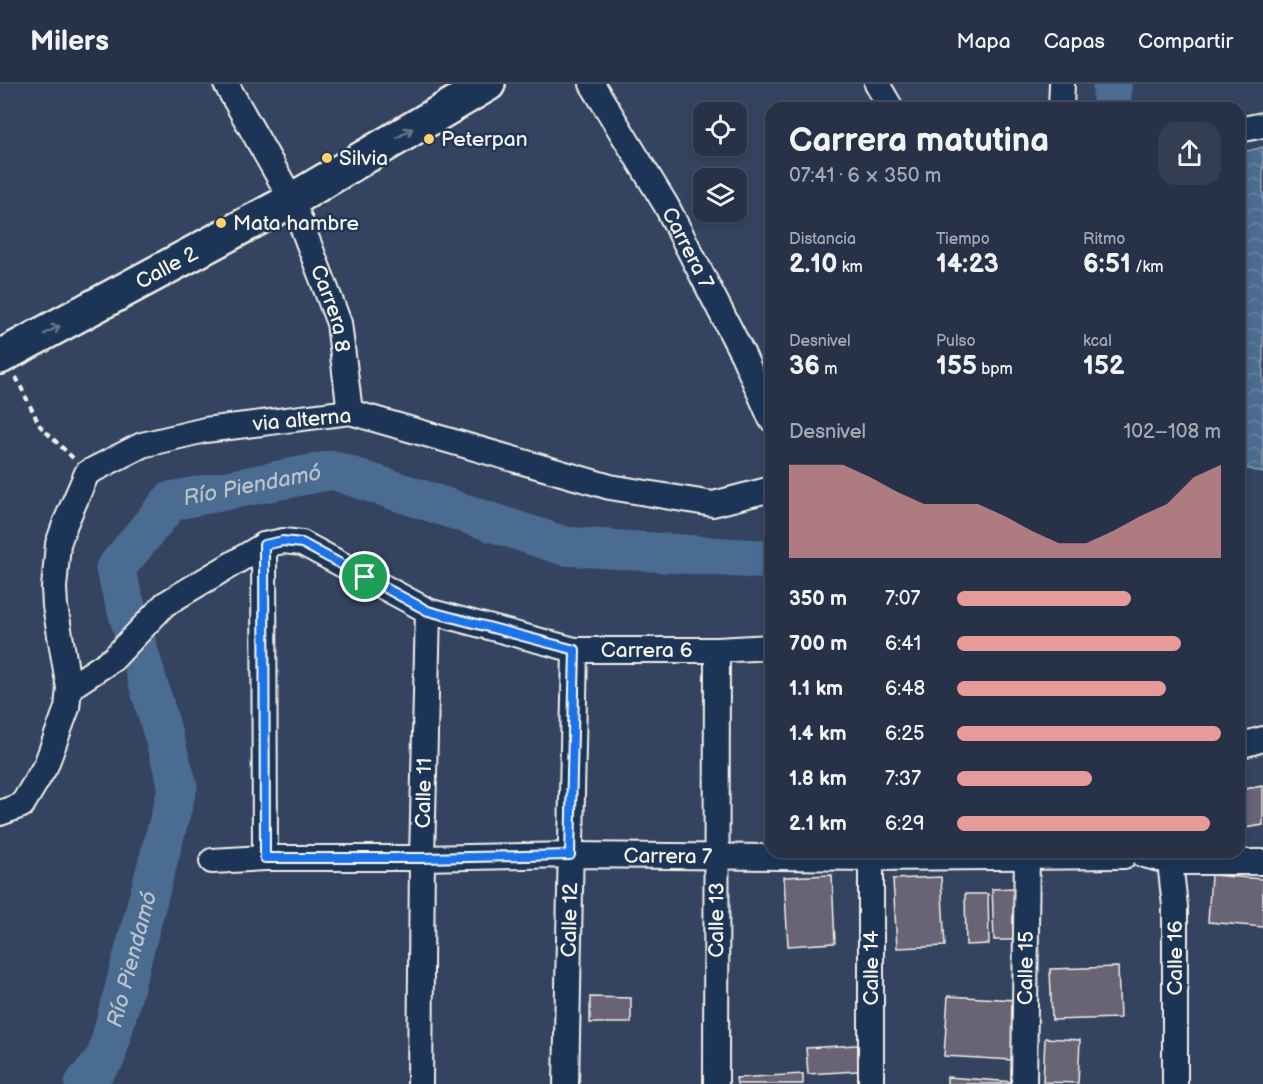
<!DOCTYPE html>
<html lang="es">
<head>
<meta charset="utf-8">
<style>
  body { margin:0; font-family:"Balsamiq Sans",sans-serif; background:#333e52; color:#f1f3f6; height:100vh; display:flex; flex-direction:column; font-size:22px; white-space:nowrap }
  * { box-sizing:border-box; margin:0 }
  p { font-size:20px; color:#a4aab4 }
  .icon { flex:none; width:33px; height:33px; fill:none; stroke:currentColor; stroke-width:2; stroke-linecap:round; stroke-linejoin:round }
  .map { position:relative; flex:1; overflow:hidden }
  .sheet { position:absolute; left:765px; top:18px; width:480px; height:756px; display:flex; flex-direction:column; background:#273248; border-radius:18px; box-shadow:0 3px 9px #0003,0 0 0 2px #434d60 }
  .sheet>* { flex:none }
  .buttons { position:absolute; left:693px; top:18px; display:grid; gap:12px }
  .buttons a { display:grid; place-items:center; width:54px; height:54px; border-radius:12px; background:#273248; box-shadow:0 3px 9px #0003,0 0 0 2px #434d60; font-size:30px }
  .pin { position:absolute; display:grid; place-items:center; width:51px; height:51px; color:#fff; margin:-26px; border:3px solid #fff; border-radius:50%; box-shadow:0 2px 6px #0007 }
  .round { display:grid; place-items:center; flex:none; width:63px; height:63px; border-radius:18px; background:#333e52 }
  .summary { display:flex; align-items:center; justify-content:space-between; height:102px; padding:0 24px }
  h1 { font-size:33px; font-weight:800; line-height:45px }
  .metrics { display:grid; grid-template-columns:repeat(3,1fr); gap:9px; height:102px; padding:6px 24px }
  .metrics div { display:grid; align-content:center }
  .metrics b { font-size:26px; font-weight:800 }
  .metrics small { font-size:16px; font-weight:400 }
  .metrics p { font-size:16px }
  .chart { height:168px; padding:12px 24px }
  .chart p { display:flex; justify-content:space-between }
  .chart svg { width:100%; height:108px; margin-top:6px; fill:#e69b98; opacity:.7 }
  ul { padding:0 24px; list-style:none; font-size:20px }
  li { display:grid; grid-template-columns:96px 72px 1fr; align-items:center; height:45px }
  li i { height:15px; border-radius:8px; background:#e69b98 }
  header { display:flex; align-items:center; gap:36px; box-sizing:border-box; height:84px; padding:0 30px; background:#273248; border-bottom:2px solid #434d60 }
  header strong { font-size:28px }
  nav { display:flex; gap:33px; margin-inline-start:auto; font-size:21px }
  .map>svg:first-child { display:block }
  .water { fill:url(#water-waves); stroke:#8fa1b4; stroke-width:1.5 }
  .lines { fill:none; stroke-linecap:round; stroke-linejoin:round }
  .river { stroke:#4b6c91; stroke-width:39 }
  .building { fill:#686375; stroke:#f4f1e8; stroke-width:1.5 }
  .street-casing { stroke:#f4f1e8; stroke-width:28 }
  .secondary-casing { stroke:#f4f1e8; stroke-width:38 }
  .path { stroke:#f4f1e8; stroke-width:4; stroke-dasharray:6 4.5; stroke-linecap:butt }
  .street { stroke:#1d3557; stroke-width:24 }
  .secondary { stroke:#1d3557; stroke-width:33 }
  .oneway { stroke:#68778a }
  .route-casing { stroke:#fff; stroke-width:12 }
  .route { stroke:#1a73e8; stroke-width:8 }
  .poi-dot { fill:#ffd166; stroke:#1d3557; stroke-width:2 }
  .labels { text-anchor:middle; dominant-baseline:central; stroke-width:5; stroke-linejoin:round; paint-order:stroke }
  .poi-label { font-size:21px; fill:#f4f1e8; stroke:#1d3557; text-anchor:start }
  .street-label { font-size:21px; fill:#f4f1e8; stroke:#1d3557 }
  .water-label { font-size:22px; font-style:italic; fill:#b9c2ca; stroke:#1d3557 }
</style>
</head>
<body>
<header>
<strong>Milers</strong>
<nav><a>Mapa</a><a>Capas</a><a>Compartir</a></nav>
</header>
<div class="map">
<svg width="1263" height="1000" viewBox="0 0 1263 1000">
  <defs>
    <pattern id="water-waves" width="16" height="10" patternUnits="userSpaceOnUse" patternTransform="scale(1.5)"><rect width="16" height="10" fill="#4b6c91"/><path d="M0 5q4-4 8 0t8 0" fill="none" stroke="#6681a0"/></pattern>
  </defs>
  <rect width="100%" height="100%" fill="#344360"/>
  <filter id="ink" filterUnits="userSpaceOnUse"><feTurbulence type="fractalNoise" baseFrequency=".0167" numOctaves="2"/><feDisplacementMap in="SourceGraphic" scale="12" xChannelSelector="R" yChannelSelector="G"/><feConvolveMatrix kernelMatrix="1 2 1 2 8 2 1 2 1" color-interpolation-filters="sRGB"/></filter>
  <g filter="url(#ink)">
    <path class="water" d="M1263,63V389L1239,382V69Z"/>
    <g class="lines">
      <g class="river">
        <path d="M1112,24V0"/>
        <path id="s1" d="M84,1000L106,973L178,702L115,485L171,417L332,386L564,462L771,476"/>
      </g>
    </g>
    <path class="building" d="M1263,702V741L1239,745V706Z
      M832,791L835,859L788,862L784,793Z
      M1211,791L1263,795V843L1208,838Z
      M941,793L945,862L897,864L893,795Z
      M1016,804L1017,856H994L992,805Z
      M965,810H988L989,860L966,861Z
      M1118,883L1120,934L1052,936L1050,885Z
      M948,912L1015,916L1012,976L944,972Z
      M590,913L631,914V939H590Z
      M1045,954L1080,956L1078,999L1043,998Z
      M873,960L874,986L808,990L806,964Z
      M803,990V1000H737L736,994Z
      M947,993L1014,998V1000H947Z"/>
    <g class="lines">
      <g class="street-casing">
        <g id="street">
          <path id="s2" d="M226,0L292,116L339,239L350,328"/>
          <path id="s3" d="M592,0L666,121L743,271L771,335"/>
          <path d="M877,0L891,24"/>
          <path d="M1061,24L1062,0"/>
          <path d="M1239,46L1263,41"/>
          <path d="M264,461L265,774"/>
          <path d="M69,604L55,522L54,504L58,460L65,440L87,389L142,361L205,346L350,328L610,403L713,420L771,405"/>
          <path d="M1239,662L1263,655"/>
          <path id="s4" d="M0,729L22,721L46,681L67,624L69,604L113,575L165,520L264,461L283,457L302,459L428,527L575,566H717L771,563"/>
          <path d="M1143,768L1144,771L1170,778L1175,822V1000"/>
          <path id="s5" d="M212,777L265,774H422L570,771L871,774L1124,772L1126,768"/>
          <path d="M1170,778H1263"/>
          <path id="s6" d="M420,1000L422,774L428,527"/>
          <path id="s7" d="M566,1000L575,566"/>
          <path id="s8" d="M716,1000L717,566"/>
          <path d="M871,1000V768"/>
          <path id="s9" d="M1024,1000L1027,768"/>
        </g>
      </g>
      <g class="secondary-casing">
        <g id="secondary">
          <path id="s10" d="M0,273L292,116L488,0"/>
        </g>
      </g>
      <path class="path" d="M16,293L40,342L73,374"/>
      <use href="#street" class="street"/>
      <use href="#secondary" class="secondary"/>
    </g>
    <defs><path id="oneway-shaft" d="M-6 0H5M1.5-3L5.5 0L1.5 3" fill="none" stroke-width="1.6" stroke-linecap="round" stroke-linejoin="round" transform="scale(1.5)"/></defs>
    <g class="oneway">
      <use href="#oneway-shaft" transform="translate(405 49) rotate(-31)"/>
      <use href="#oneway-shaft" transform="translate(52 246) rotate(-28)"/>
    </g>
  </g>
  <g class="lines" filter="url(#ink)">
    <g class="route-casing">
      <path id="route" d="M283,457L302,459L428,527L575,566L570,771L422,774H265L264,461Z"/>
    </g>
    <use href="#route" class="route"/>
  </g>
  <g class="poi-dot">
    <circle cx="429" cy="55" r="6"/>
    <circle cx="327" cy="74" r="6"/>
    <circle cx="221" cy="139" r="6"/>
  </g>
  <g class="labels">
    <g class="poi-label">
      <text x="441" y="55">Peterpan</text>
      <text x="339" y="74">Silvia</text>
      <text x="233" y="139">Mata hambre</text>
    </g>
    <g class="street-label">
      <text stroke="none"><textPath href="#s3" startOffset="190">Carrera 7</textPath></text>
      <text stroke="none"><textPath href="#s10" startOffset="189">Calle 2</textPath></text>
      <text stroke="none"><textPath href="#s2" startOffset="249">Carrera 8</textPath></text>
      <text transform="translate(302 336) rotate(-5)">via alterna</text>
      <text stroke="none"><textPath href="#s4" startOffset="800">Carrera 6</textPath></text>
      <text stroke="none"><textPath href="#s6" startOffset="291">Calle 11</textPath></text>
      <text stroke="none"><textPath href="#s5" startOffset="456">Carrera 7</textPath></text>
      <text stroke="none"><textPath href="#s7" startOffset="164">Calle 12</textPath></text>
      <text stroke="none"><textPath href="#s8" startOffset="164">Calle 13</textPath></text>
      <text transform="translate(1175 874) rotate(-90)">Calle 16</text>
      <text transform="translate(871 884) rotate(-90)">Calle 14</text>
      <text stroke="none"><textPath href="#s9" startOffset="116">Calle 15</textPath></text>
    </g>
    <g class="water-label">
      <text stroke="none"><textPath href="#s1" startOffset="712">Río Piendamó</textPath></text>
      <text stroke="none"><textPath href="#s1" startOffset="136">Río Piendamó</textPath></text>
    </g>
  </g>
</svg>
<div class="buttons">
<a><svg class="icon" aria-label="locate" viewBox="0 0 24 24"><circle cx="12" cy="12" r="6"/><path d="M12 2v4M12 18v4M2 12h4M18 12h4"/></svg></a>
<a><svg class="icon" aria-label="layers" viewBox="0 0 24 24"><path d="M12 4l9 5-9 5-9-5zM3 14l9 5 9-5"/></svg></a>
</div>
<div class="pin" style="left:365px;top:493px;background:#1e9e55"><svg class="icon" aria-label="arrive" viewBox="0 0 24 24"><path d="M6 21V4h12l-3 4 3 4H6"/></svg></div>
<section class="sheet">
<div class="summary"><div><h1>Carrera matutina</h1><p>07:41 · 6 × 350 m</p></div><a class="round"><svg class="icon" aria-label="share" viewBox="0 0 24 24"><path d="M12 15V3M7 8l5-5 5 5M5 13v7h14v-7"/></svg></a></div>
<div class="metrics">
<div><p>Distancia</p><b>2.10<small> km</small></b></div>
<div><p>Tiempo</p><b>14:23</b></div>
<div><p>Ritmo</p><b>6:51<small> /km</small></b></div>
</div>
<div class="metrics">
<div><p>Desnivel</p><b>36<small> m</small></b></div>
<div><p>Pulso</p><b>155<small> bpm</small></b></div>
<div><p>kcal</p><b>152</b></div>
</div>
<div class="chart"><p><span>Desnivel</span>102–108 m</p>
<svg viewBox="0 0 160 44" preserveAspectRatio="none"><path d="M0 44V6L10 6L20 6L30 11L40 17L50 22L60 22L70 22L80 27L90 33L100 38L110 38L120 33L130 27L140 22L150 11L160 6V44z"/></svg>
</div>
<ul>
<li><b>350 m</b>7:07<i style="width:66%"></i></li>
<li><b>700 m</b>6:41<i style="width:85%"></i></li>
<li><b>1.1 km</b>6:48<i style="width:79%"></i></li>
<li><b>1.4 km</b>6:25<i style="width:100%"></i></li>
<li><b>1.8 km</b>7:37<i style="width:51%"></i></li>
<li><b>2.1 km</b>6:29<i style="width:96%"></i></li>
</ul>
</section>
</div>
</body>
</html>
